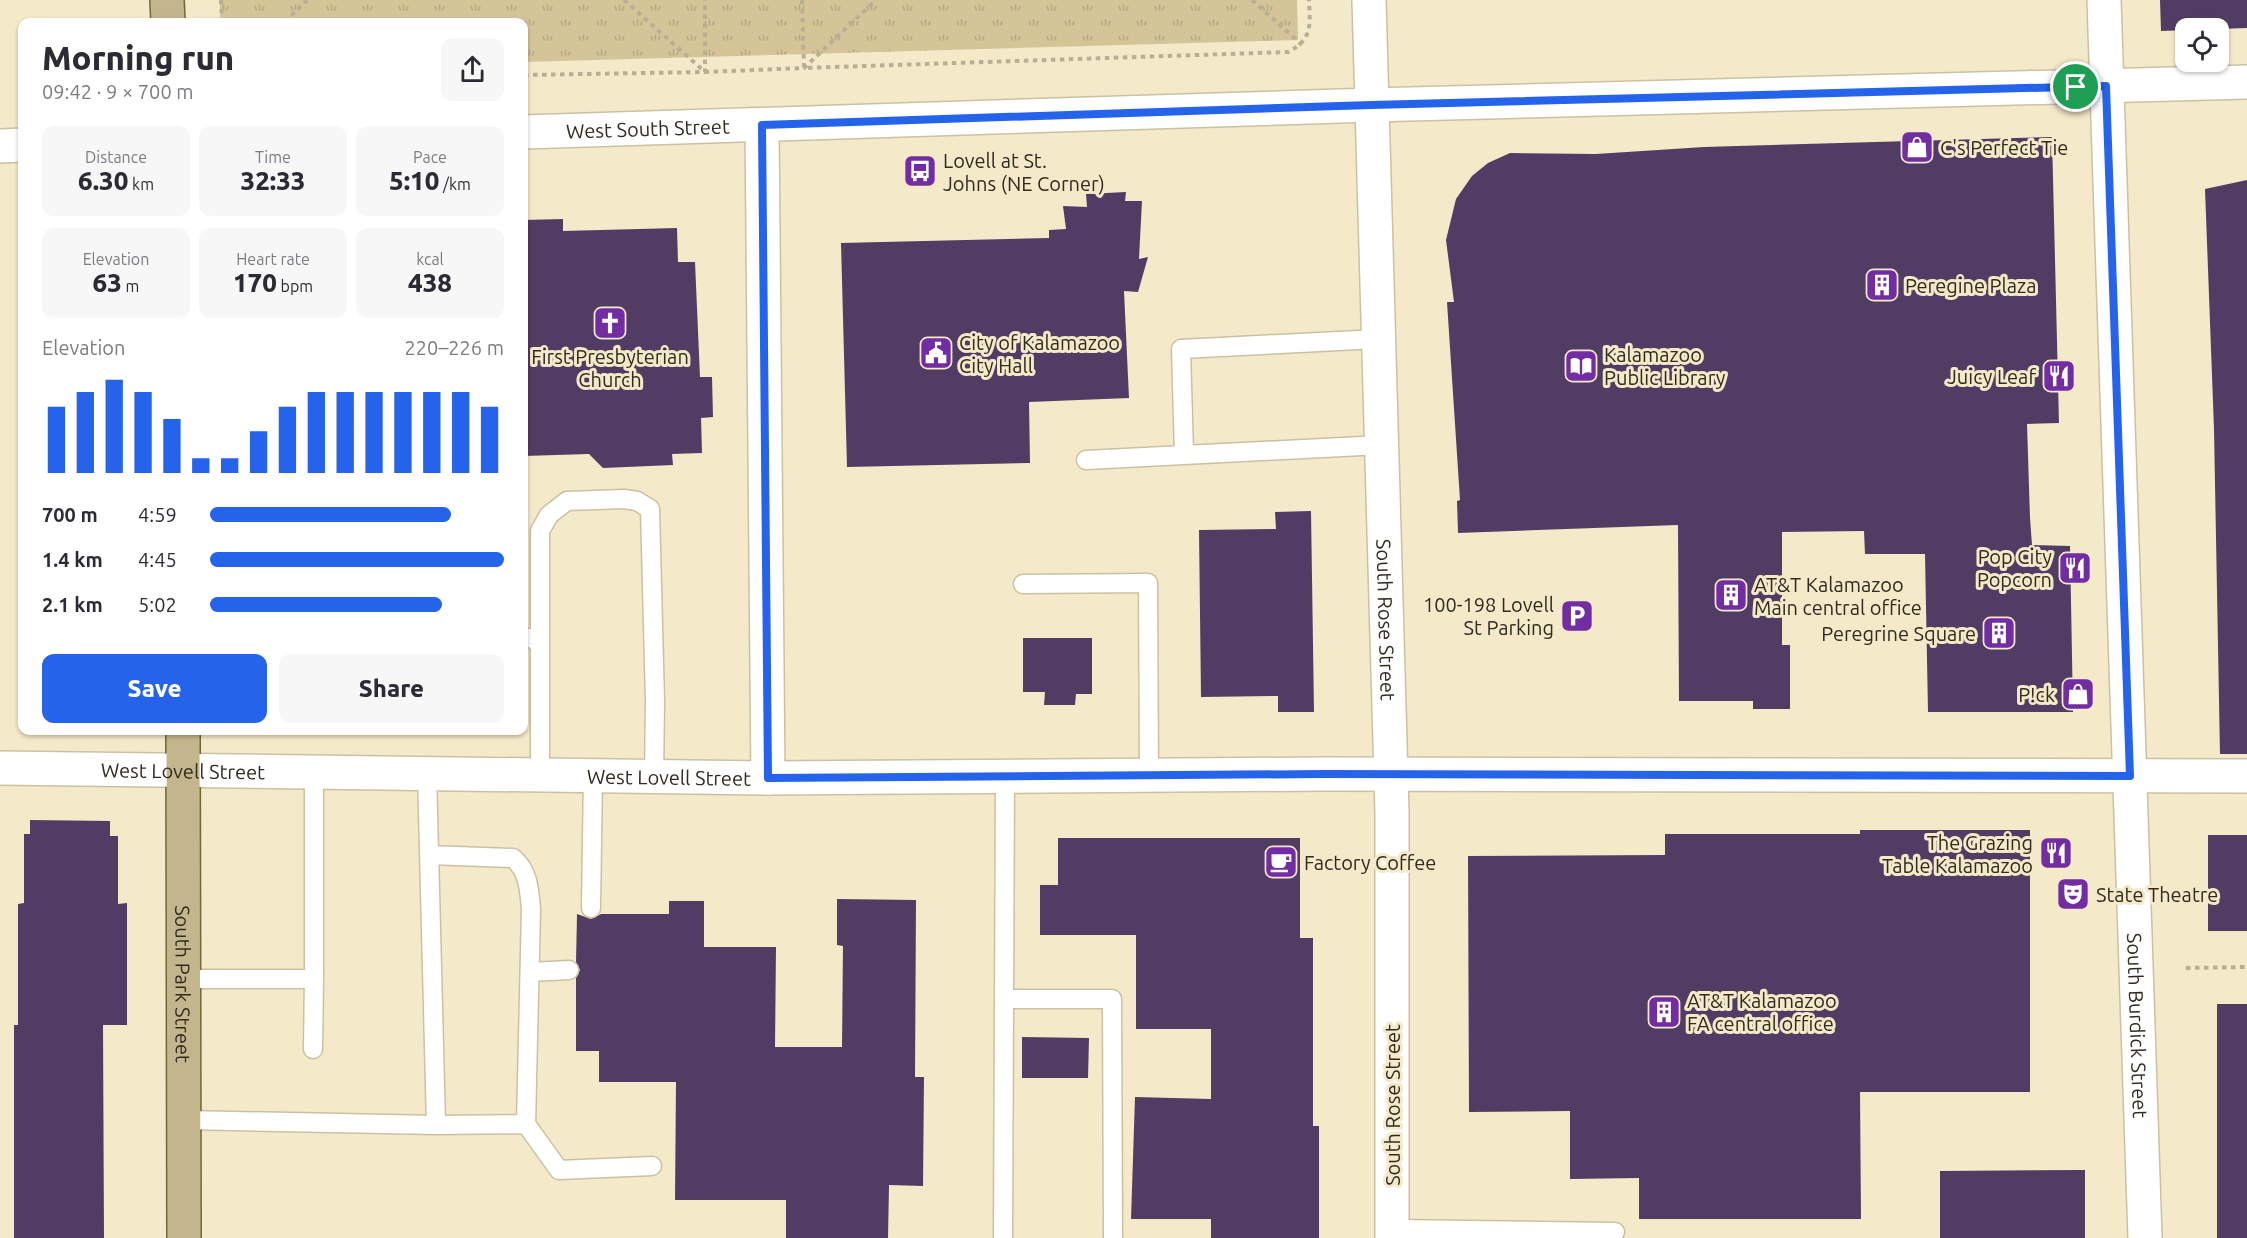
<!DOCTYPE html>
<html lang="en">
<head>
<meta charset="utf-8">
<style>
  body { margin:0; font-family:Ubuntu,sans-serif; background:#f7f7f7; color:#2b2b33; height:100vh; display:flex; flex-direction:column; font-size:22px; white-space:nowrap }
  * { box-sizing:border-box; margin:0 }
  p { font-size:20px; color:#7c7c81 }
  .icon { flex:none; width:33px; height:33px; fill:none; stroke:currentColor; stroke-width:2; stroke-linecap:round; stroke-linejoin:round }
  .map { position:relative; flex:1; overflow:hidden }
  .details { position:absolute; left:18px; top:18px; width:510px; height:717px; display:flex; flex-direction:column; background:#fff; border-radius:12px; box-shadow:0 2px 4px #0004 }
  .details>* { flex:none }
  .controls { position:absolute; left:2175px; top:18px; display:grid; gap:12px }
  .controls a { display:grid; place-items:center; width:54px; height:54px; border-radius:12px; background:#fff; box-shadow:0 2px 4px #0004; font-size:30px }
  .pin { position:absolute; display:grid; place-items:center; width:51px; height:51px; color:#fff; margin:-26px; border:3px solid #fff; border-radius:50%; box-shadow:0 2px 6px #0007 }
  .round { display:grid; place-items:center; flex:none; width:63px; height:63px; border-radius:12px; background:#f7f7f7 }
  .head { display:flex; align-items:center; justify-content:space-between; height:102px; padding:0 24px }
  h1 { font-size:33px; font-weight:800; line-height:45px }
  .stats { display:grid; grid-template-columns:repeat(3,1fr); gap:9px; height:102px; padding:6px 24px }
  .stats div { display:grid; align-content:center; border-radius:12px; background:#f7f7f7; text-align:center }
  .stats b { font-size:26px; font-weight:800 }
  .stats small { font-size:16px; font-weight:400 }
  .stats p { font-size:16px }
  .chart { height:168px; padding:12px 24px }
  .chart p { display:flex; justify-content:space-between }
  .chart svg { width:100%; height:108px; margin-top:6px; stroke:#2563eb; stroke-width:6 }
  .cta { display:flex; gap:12px; margin-top:auto; padding:12px 24px }
  .cta a { flex:1; height:69px; border-radius:12px; background:#2563eb; color:#fff; font-size:24px; font-weight:800; line-height:69px; text-align:center }
  .cta a+a { background:#f7f7f7; color:#2b2b33 }
  ul { padding:0 24px; list-style:none; font-size:20px }
  li { display:grid; grid-template-columns:96px 72px 1fr; align-items:center; height:45px }
  li i { height:15px; border-radius:8px; background:#2563eb }
  .map>svg:first-child { display:block }
  .park { fill:url(#park-tufts) }
  .building { fill:#513d63 }
  .lines { fill:none; stroke-linecap:round; stroke-linejoin:round }
  .service-casing { stroke:#cbc1a2; stroke-width:21 }
  .minor-casing { stroke:#cbc1a2; stroke-width:36 }
  .tertiary-casing { stroke:#cbc1a2; stroke-width:36 }
  .primary-casing { stroke:#766634; stroke-width:36 }
  .path { stroke:#b8af95; stroke-width:4; stroke-dasharray:4.5 4.5; stroke-linecap:butt }
  .service { stroke:#fff; stroke-width:18 }
  .minor { stroke:#fff; stroke-width:33 }
  .tertiary { stroke:#fff; stroke-width:33 }
  .primary { stroke:#c4b68c; stroke-width:33 }
  .route-casing { stroke:#fff; stroke-width:12 }
  .route { stroke:#2563eb; stroke-width:8 }
  .labels { text-anchor:middle; dominant-baseline:central; stroke-width:6; stroke-linejoin:round; paint-order:stroke }
  .street-label { font-size:20px; fill:#2f2b1f; stroke:#f4e9c9 }
  .poi-label { font-size:20px; fill:#2f2b1f; stroke:#f4e9c9; text-anchor:start }
</style>
</head>
<body>
<div class="map">
<svg width="2247" height="1238" viewBox="0 0 2247 1238">
  <defs>
    <pattern id="park-tufts" width="24" height="20" patternUnits="userSpaceOnUse" patternTransform="scale(1.5)"><rect width="24" height="20" fill="#d4c599"/><path d="M3 7l-1-3M5 7V3M7 7l1-3M15 17l-1-3M17 17v-4M19 17l1-3" fill="none" stroke="#b6a983"/></pattern>
  </defs>
  <rect width="100%" height="100%" fill="#f4e9c9"/>
  <path class="park" d="M220,0H1297L1298,40L524,62V22H220Z"/>
  <path class="building" d="M2160,0H2247V28L2161,31Z
    M2052,137L2059,423L2027,424L2030,518L2032,545L2070,546L2073,712H1928L1925,554H1865L1864,531L1782,532V645H1790V709H1753V701H1679L1678,525L1458,533L1457,501L1460,500L1447,302H1454L1446,240L1456,199L1472,176L1488,163L1510,153L1596,154L1704,147Z
    M2247,180V754H2220L2214,429L2205,189Z
    M1126,192L1125,201H1142L1139,259L1148,257L1138,292L1124,291L1129,398L1029,402L1030,463L847,467L841,243L1049,238V230L1066,229L1063,206L1087,207L1086,194Z
    M563,219V231L677,228L678,262H695L700,377H712L713,417L701,418L702,453L672,454L673,465L603,468L589,454L524,456V220Z
    M1311,511L1314,712H1278V696L1201,697L1199,530L1276,529L1275,512Z
    M1023,638H1092V694H1076L1075,705H1044L1045,692H1023Z
    M30,820L110,821V836H118V904L127,903V1025H103L104,1238H14V1025H18V904L24,903V834H30Z
    M1860,830H2030V1092H1860L1861,1219H1639V1178L1570,1179V1111L1469,1112L1468,856L1665,855V834H1860Z
    M2208,835H2247V931H2208Z
    M1058,838H1300V938H1313V1126H1319V1238H1211V1219H1131L1135,1097L1211,1099V1029H1136V935H1040V885H1058Z
    M837,899L916,900L915,1077H924L923,1186L889,1185L888,1238H786V1200H675L676,1082H599V1051H576V978L580,970L576,962L577,914L591,919L601,914H669V901H704V947H776L775,1047H842L843,946L837,945Z
    M2217,1004H2247V1238H2217Z
    M1022,1037L1089,1038L1088,1078H1022Z
    M2085,1170V1238H1940V1171Z"/>
  <g class="lines">
    <g class="service-casing">
      <path id="service" d="M1184,454L1181,349L1378,339
        M1086,460L1381,445
        M1023,584L1148,583L1149,775
        M524,638H532L540,645V773
        M540,645V531L549,515L567,501L624,499L637,501L650,509L655,702L654,776
        M427,773L436,1125
        M429,855L513,858C529,872 529,889 531,909L526,1124
        M591,908L593,774
        M530,972L569,970
        M185,979H314V771
        M1004,999H1112L1113,1238
        M313,1049L314,979
        M185,1120L436,1125L526,1124L559,1170L652,1166
        M1392,1229L1615,1232
        M1003,1238L1005,776"/>
    </g>
    <g class="minor-casing">
      <g id="minor">
        <path id="s1" d="M1369,0L1392,813V1238"/>
        <path id="s2" d="M2104,0L2145,1238"/>
        <path d="M762,125L768,778"/>
        <path id="s3" d="M524,132L1371,105L2247,82"/>
        <path d="M0,146L22,145"/>
      </g>
    </g>
    <g class="tertiary-casing">
      <g id="tertiary">
        <path id="s4" d="M0,768L768,778L1324,774L2247,776"/>
      </g>
    </g>
    <g class="primary-casing">
      <g id="primary">
        <path d="M167,0L168,22"/>
        <path id="s5" d="M183,730L184,1238"/>
      </g>
    </g>
    <path class="path" d="M221,0L222,22
      M624,0L705,72L804,68L876,0
      M802,0L804,68L1288,52C1313,39 1310,25 1309,0
      M1252,0L1302,45
      M285,22L307,0
      M524,75L705,72V0
      M2186,968L2247,967"/>
    <use href="#service" class="service"/>
    <use href="#minor" class="minor"/>
    <use href="#tertiary" class="tertiary"/>
    <use href="#primary" class="primary"/>
  </g>
  <g class="lines">
    <g class="route-casing">
      <path id="route" d="M2106,86L2130,776L1324,774L768,778L762,125L1371,105Z"/>
    </g>
    <use href="#route" class="route"/>
  </g>
  <defs>
    <g id="shop-square" transform="scale(1.725)"><rect x="-9" y="-9" width="18" height="18" rx="4" fill="#712da1" stroke="#f4e9c9"/><path d="M-5-2.5h2.3a2.7 3.5 0 0 1 5.4 0H5L5.5 6h-11ZM-1.5-2.5h3a1.5 2.3 0 0 0-3 0Z" fill="#fff"/></g>
    <g id="bus-square" transform="scale(1.725)"><rect x="-9" y="-9" width="18" height="18" rx="4" fill="#712da1" stroke="#f4e9c9"/><path d="M-5-6H5V4H4V6H2V4H-2V6H-4V4H-5ZM-3.5-4V0h7V-4ZM-3.5 1.2v1.5H-2V1.2ZM2 1.2v1.5H3.5V1.2Z" fill="#fff"/></g>
    <g id="building-square" transform="scale(1.725)"><rect x="-9" y="-9" width="18" height="18" rx="4" fill="#712da1" stroke="#f4e9c9"/><path d="M-4-6H4V6H1V3H-1V6H-4ZM-2.5-4.3h1.7v1.8h-1.7ZM.8-4.3h1.7v1.8H.8ZM-2.5-1h1.7V.8h-1.7ZM.8-1h1.7V.8H.8Z" fill="#fff"/></g>
    <g id="church-square" transform="scale(1.725)"><rect x="-9" y="-9" width="18" height="18" rx="4" fill="#712da1" stroke="#f4e9c9"/><path d="M-1.2-6h2.4v3.5h3.3v2.4h-3.3V6h-2.4V-.1h-3.3v-2.4h3.3Z" fill="#fff"/></g>
    <g id="civic-square" transform="scale(1.725)"><rect x="-9" y="-9" width="18" height="18" rx="4" fill="#712da1" stroke="#f4e9c9"/><path d="M-.6-6.5H3V-4.5H.6V-3L4-1V1h2V6H-6V1h2V-1L-.6-3ZM-1.2 2.5V6h2.4V2.5Z" fill="#fff"/></g>
    <g id="library-square" transform="scale(1.725)"><rect x="-9" y="-9" width="18" height="18" rx="4" fill="#712da1" stroke="#f4e9c9"/><path d="M-6-4Q-3-5.5-.7-3.5V5Q-3 3-6 4ZM6-4Q3-5.5 .7-3.5V5Q3 3 6 4Z" fill="#fff"/></g>
    <g id="restaurant-square" transform="scale(1.725)"><rect x="-9" y="-9" width="18" height="18" rx="4" fill="#712da1" stroke="#f4e9c9"/><path d="M-5-6h1v4h1v-4h1v4h1v-4h1v5L-1.5 .5V6h-2V.5L-5-1ZM5-6V6H3V1.5H1.5Q1.5-4 5-6Z" fill="#fff"/></g>
    <g id="parking-square" transform="scale(1.725)"><rect x="-9" y="-9" width="18" height="18" rx="4" fill="#712da1" stroke="#f4e9c9"/><path d="M-3.5-5.5H1a3.5 3.5 0 0 1 0 7H-1V5.5H-3.5ZM-1-3.4V-.6H.8a1.4 1.4 0 0 0 0-2.8Z" fill="#fff"/></g>
    <g id="cafe-square" transform="scale(1.725)"><rect x="-9" y="-9" width="18" height="18" rx="4" fill="#712da1" stroke="#f4e9c9"/><path d="M-5.5-4.5H6V0H3Q3 3.5 0 3.5H-2.5Q-5.5 3.5-5.5 0ZM3-3.2v2h1.7v-2ZM-6 4.5H4V6H-6Z" fill="#fff"/></g>
    <g id="theatre-square" transform="scale(1.725)"><rect x="-9" y="-9" width="18" height="18" rx="4" fill="#712da1" stroke="#f4e9c9"/><path d="M-5-5.5Q0-4 5-5.5V0Q5 5 0 6Q-5 5-5 0ZM-3.3-2.5H-1v1.5H-3.3ZM1-2.5H3.3v1.5H1ZM-2.8 1Q0 5.5 2.8 1Z" fill="#fff"/></g>
  </defs>
  <g fill-rule="evenodd">
    <use href="#shop-square" x="1917" y="147"/>
    <use href="#bus-square" x="920" y="171"/>
    <use href="#building-square" x="1882" y="285"/>
    <use href="#church-square" x="610" y="323"/>
    <use href="#civic-square" x="936" y="353"/>
    <use href="#library-square" x="1581" y="366"/>
    <use href="#restaurant-square" x="2059" y="376"/>
    <use href="#restaurant-square" x="2075" y="568"/>
    <use href="#building-square" x="1731" y="595"/>
    <use href="#parking-square" x="1577" y="616"/>
    <use href="#building-square" x="1999" y="633"/>
    <use href="#shop-square" x="2078" y="694"/>
    <use href="#restaurant-square" x="2056" y="853"/>
    <use href="#cafe-square" x="1281" y="862"/>
    <use href="#theatre-square" x="2073" y="894"/>
    <use href="#building-square" x="1664" y="1012"/>
  </g>
  <g class="labels">
    <g class="street-label">
      <text stroke="none"><textPath href="#s3" startOffset="124">West South Street</textPath></text>
      <text stroke="none"><textPath href="#s1" startOffset="620">South Rose Street</textPath></text>
      <text stroke="none"><textPath href="#s4" startOffset="183">West Lovell Street</textPath></text>
      <text stroke="none"><textPath href="#s4" startOffset="669">West Lovell Street</textPath></text>
      <text stroke="none"><textPath href="#s5" startOffset="254">South Park Street</textPath></text>
      <text stroke="none"><textPath href="#s2" startOffset="1026">South Burdick Street</textPath></text>
      <text transform="translate(1392 1105) rotate(-90)">South Rose Street</text>
    </g>
    <g class="poi-label">
      <text x="1940" y="147">C's Perfect Tie</text>
      <text x="943" y="160">Lovell at St.<tspan x="943" dy="23">Johns (NE Corner)</tspan></text>
      <text x="1905" y="285">Peregine Plaza</text>
      <text x="959" y="342">City of Kalamazoo<tspan x="959" dy="23">City Hall</tspan></text>
      <text x="1604" y="354">Kalamazoo<tspan x="1604" dy="23">Public Library</tspan></text>
      <text x="610" y="356" text-anchor="middle">First Presbyterian<tspan x="610" dy="23">Church</tspan></text>
      <text x="2036" y="376" text-anchor="end">Juicy Leaf</text>
      <text x="2052" y="556" text-anchor="end">Pop City<tspan x="2052" dy="23">Popcorn</tspan></text>
      <text x="1754" y="584">AT&amp;T Kalamazoo<tspan x="1754" dy="23">Main central office</tspan></text>
      <text x="1554" y="604" text-anchor="end">100-198 Lovell<tspan x="1554" dy="23">St Parking</tspan></text>
      <text x="1976" y="633" text-anchor="end">Peregrine Square</text>
      <text x="2055" y="694" text-anchor="end">P!ck</text>
      <text x="2033" y="842" text-anchor="end">The Grazing<tspan x="2033" dy="23">Table Kalamazoo</tspan></text>
      <text x="1304" y="862">Factory Coffee</text>
      <text x="2096" y="894">State Theatre</text>
      <text x="1687" y="1000">AT&amp;T Kalamazoo<tspan x="1687" dy="23">FA central office</tspan></text>
    </g>
  </g>
</svg>
<div class="controls">
<a><svg class="icon" aria-label="locate" viewBox="0 0 24 24"><circle cx="12" cy="12" r="6"/><path d="M12 2v4M12 18v4M2 12h4M18 12h4"/></svg></a>
</div>
<div class="pin" style="left:2076px;top:87px;background:#1e9e55"><svg class="icon" aria-label="arrive" viewBox="0 0 24 24"><path d="M6 21V4h12l-3 4 3 4H6"/></svg></div>
<section class="details">
<div class="head"><div><h1>Morning run</h1><p>09:42 · 9 × 700 m</p></div><a class="round"><svg class="icon" aria-label="share" viewBox="0 0 24 24"><path d="M12 15V3M7 8l5-5 5 5M5 13v7h14v-7"/></svg></a></div>
<div class="stats">
<div><p>Distance</p><b>6.30<small> km</small></b></div>
<div><p>Time</p><b>32:33</b></div>
<div><p>Pace</p><b>5:10<small> /km</small></b></div>
</div>
<div class="stats">
<div><p>Elevation</p><b>63<small> m</small></b></div>
<div><p>Heart rate</p><b>170<small> bpm</small></b></div>
<div><p>kcal</p><b>438</b></div>
</div>
<div class="chart"><p><span>Elevation</span>220–226 m</p>
<svg viewBox="0 0 160 44" preserveAspectRatio="none"><path d="M5 44V17M15 44V11M25 44V6M35 44V11M45 44V22M55 44V38M65 44V38M75 44V27M85 44V17M95 44V11M105 44V11M115 44V11M125 44V11M135 44V11M145 44V11M155 44V17"/></svg>
</div>
<ul>
<li><b>700 m</b>4:59<i style="width:82%"></i></li>
<li><b>1.4 km</b>4:45<i style="width:100%"></i></li>
<li><b>2.1 km</b>5:02<i style="width:79%"></i></li>
</ul>
<div class="cta"><a>Save</a><a>Share</a></div>
</section>
</div>
</body>
</html>
